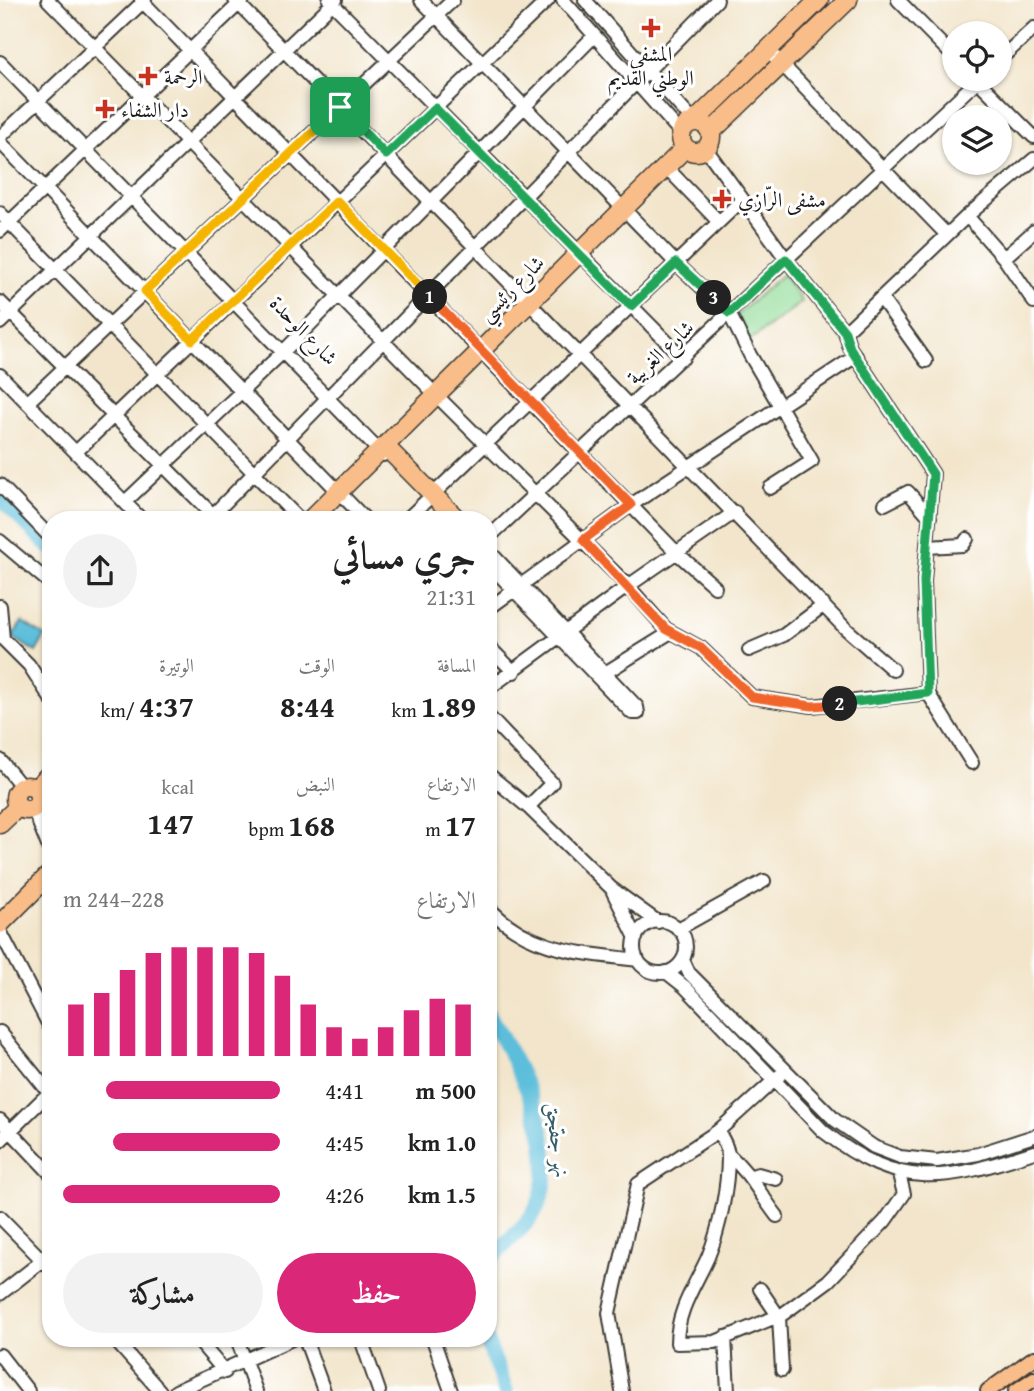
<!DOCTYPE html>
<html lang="ar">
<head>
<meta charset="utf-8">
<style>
  body { margin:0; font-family:"Gentium Book Plus",Amiri,serif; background:#f2f2f2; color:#222; direction:rtl; height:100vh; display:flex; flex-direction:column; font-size:26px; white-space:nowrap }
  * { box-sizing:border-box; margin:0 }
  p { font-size:23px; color:#767676 }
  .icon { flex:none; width:38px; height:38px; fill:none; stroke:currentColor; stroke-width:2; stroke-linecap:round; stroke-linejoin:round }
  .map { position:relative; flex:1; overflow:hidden; direction:ltr }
  .side { position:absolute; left:42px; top:511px; width:455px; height:836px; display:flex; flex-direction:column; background:#fff; border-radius:28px; box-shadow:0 2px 5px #0004; direction:rtl }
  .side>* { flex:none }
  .controls { position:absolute; left:942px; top:21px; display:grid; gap:14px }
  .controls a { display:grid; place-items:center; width:70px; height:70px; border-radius:50%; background:#fff; box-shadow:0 2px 5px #0004; font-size:35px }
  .pin { position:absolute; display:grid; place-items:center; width:60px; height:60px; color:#fff; margin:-30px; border-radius:14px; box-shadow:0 4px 10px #0006 }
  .km { position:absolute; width:35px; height:35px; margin:-18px; border-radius:50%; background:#222; color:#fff; font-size:19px; line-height:35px; text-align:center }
  .round { display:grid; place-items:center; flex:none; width:74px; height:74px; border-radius:37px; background:#f2f2f2 }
  .headline { display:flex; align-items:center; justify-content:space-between; height:119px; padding:0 21px }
  h1 { font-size:38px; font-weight:800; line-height:52px }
  .metrics { display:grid; grid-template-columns:repeat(3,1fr); gap:10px; height:119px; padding:7px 21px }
  .metrics div { display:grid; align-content:center }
  .metrics b { font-size:30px; font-weight:800 }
  .metrics small { font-size:19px; font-weight:400 }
  .metrics p { font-size:19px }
  .chart { height:196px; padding:14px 21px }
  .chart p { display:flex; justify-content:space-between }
  .chart svg { width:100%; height:126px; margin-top:7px; stroke:#db2777; stroke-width:6 }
  .primary-button { display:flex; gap:14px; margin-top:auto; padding:14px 21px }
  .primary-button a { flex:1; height:80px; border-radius:42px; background:#db2777; color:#fff; font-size:28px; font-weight:800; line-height:80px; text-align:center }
  .primary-button a+a { background:#f2f2f2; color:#222 }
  ul { padding:0 21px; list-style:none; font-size:23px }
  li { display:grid; grid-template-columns:112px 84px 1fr; align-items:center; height:52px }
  li i { height:18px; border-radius:9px; background:#db2777 }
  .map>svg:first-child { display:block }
  .green { fill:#93dd99; stroke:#587c5a; stroke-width:2 }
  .water { fill:#5bbeda; stroke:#3c6d7b; stroke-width:2 }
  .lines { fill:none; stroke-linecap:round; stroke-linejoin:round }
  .river { stroke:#5bbeda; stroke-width:16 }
  .minor-casing { stroke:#3c3a36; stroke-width:16 }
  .major-casing { stroke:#3c3a36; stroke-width:18 }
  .highway-casing { stroke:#3c3a36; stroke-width:21 }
  .minor { stroke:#fff; stroke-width:12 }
  .major { stroke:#f8bd89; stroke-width:14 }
  .highway { stroke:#f8bd89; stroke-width:18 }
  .split-1-casing { stroke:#fff; stroke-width:14 }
  .split-2-casing { stroke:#fff; stroke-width:14 }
  .split-3-casing { stroke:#fff; stroke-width:14 }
  .split-4-casing { stroke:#fff; stroke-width:14 }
  .split-1 { stroke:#f5b400; stroke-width:9 }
  .split-2 { stroke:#f0652b; stroke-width:9 }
  .split-3 { stroke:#22a559; stroke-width:9 }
  .split-4 { stroke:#22a559; stroke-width:9 }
  .poi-dot { fill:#c8321e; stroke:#fff; stroke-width:2.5 }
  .labels { text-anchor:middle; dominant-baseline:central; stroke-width:6; stroke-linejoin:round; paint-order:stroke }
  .poi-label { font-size:21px; fill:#1c1c1c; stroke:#fff; text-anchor:start }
  .street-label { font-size:21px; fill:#1c1c1c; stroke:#fff }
  .water-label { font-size:23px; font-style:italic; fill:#355d68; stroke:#fff }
</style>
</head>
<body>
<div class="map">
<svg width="1034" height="1391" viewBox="0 0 1034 1391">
  <rect width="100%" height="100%" fill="#fff"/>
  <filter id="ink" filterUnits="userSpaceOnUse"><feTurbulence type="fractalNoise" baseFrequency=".0143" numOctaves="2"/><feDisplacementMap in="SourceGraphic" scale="14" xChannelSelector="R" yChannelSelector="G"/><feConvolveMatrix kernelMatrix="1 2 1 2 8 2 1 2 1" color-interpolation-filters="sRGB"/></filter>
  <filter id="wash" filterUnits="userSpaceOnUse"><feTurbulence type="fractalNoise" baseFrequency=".00686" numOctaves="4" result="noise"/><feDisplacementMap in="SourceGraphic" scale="28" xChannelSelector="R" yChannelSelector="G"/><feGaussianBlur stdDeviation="1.57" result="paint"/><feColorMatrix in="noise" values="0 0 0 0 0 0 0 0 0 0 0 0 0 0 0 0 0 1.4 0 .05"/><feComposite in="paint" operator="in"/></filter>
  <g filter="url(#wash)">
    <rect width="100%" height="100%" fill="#f2e5cb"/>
    <path class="green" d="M783,274L802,302L750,340L737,315Z"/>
    <path class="water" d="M22,622L45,636L36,652L12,637Z"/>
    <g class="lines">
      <path class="river" d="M0,497L51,548
        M488,1014C518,1066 568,1151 535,1211C523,1231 502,1244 488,1263
        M486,1339L506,1391"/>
    </g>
  </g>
  <g filter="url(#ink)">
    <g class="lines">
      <g class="minor-casing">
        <path id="minor" d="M48,0L436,395L628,586L666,629L701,648L752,697L812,706L928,693L972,763
          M141,0L677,553L715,587
          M235,0L845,628L893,670
          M329,0L683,358
          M421,0L676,263L729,313L750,355L812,461L770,488
          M563,0L681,133
          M585,0L694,122
          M898,0L954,57
          M768,50L947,235
          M999,60L1034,28
          M0,62L383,455
          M976,79L1034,137
          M0,137L145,0
          M0,142L366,520
          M706,149L786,259L845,332L850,348L933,474L924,581L928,693
          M666,167L719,222
          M0,213L300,520
          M967,216L1004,258L1034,302
          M0,231L243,0
          M1004,258L1034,231
          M881,298L926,361
          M0,302L218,520
          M0,323L336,0
          M845,332L967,216L1034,159
          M0,375L142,520
          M27,403L453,0
          M76,452L548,0
          M0,485L51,538
          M125,502L283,352L594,36
          M885,504L908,492L930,517
          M208,520L717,0
          M406,520L742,200
          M488,538L979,79
          M0,541L51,584
          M927,547L963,545L967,539
          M488,550L637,707L638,713H632L488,563
          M0,606L3,639L29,665L51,699
          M488,609L631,505L856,356
          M488,646L514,672
          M749,650L784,635L824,605
          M605,673L671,632
          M488,689L628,586L735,512
          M488,716L552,783L528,807
          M0,760L22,787
          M488,774L528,807L611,888L658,922
          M33,808L51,853
          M613,892L636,938
          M488,907C529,952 582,953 638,960
          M634 947a26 26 0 1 1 52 0a26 26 0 1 1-52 0Z
          M678,929L764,881
          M0,931L51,1029
          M683,960L689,973L835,1120L874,1147L900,1157L937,1161L978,1154L1034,1136
          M666,972L685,987L823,1131C901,1192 945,1181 1034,1152
          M0,1032L51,1095
          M0,1120L51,1174
          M718,1131C722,1138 728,1147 728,1156C728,1187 720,1228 708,1257C695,1286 677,1310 677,1343L715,1342L783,1314L828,1281L885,1221L904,1194L899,1174
          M0,1141L51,1091
          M728,1154C749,1172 760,1194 777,1216
          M752,1176L758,1174L776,1179
          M0,1217L51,1269
          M760,1289L779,1317L782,1370
          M0,1294L51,1254
          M725,1337L728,1391
          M114,1339L160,1391
          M197,1339L225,1372
          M237,1339L256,1391
          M305,1339L324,1391
          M361,1339L379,1391
          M433,1339L451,1391
          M0,1355L28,1391
          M176,1391L292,1339
          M622,1391L609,1313L638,1184L718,1131L779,1076"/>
      </g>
      <g class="major-casing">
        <path id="major" d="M988,1391L1034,1358
          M1016,1391L1034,1379"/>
      </g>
      <g class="highway-casing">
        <path id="highway" d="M681 137a15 15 0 1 1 30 0a15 15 0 1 1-30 0Z
          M694,122L819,0
          M711,132L848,0
          M385,446L458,520
          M310,520L685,148
          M15 798a12 12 0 1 1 24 0a12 12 0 1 1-24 0Z
          M35,789L51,773
          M0,824L19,806
          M0,924L51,873"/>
      </g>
      <use href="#minor" class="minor"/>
      <use href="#major" class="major"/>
      <use href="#highway" class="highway"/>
    </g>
  </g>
  <g class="lines" filter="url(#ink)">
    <g class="split-1-casing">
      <path id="split-1" d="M340,107L145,291L192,340L337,201L430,297"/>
    </g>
    <g class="split-2-casing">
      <path id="split-2" d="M430,297L631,505L583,540L666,629L701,648L752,697L812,706L840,704"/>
    </g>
    <g class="split-3-casing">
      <path id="split-3" d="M714,298L729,313L786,259L845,332L850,348L933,474L924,581L928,693L840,704"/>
    </g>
    <g class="split-4-casing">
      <path id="split-4" d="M340,107L386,155L435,108L631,306L676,263L714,298"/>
    </g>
    <use href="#split-1" class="split-1"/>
    <use href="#split-2" class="split-2"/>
    <use href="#split-3" class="split-3"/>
    <use href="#split-4" class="split-4"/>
  </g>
  <g class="poi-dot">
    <path d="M647.5 17.5h7v7h7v7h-7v7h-7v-7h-7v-7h7z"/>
    <path d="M144.5 65.5h7v7h7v7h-7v7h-7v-7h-7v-7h7z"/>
    <path d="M101.5 98.5h7v7h7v7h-7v7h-7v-7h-7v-7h7z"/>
    <path d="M718.5 188.5h7v7h7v7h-7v7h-7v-7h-7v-7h7z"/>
  </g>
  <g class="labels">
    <g class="poi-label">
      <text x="651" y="53" text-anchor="middle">المشفى<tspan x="651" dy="24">الوطني القديم</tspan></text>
      <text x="164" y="76">الرحمة</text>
      <text x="121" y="109">دار الشفاء</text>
      <text x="738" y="199">مشفى الرّازي</text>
    </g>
    <g class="street-label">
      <text transform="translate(511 288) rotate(-45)">شارع رئيسي</text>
      <text transform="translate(304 330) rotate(46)">شارع الوحدة</text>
      <text transform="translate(660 352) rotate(-43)">شارع الغربية</text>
    </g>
    <g class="water-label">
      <text transform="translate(559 1140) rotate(83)">نهر جقجق</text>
    </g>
  </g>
</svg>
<div class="controls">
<a><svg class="icon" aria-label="locate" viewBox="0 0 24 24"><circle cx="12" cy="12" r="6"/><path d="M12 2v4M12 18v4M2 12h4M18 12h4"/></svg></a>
<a><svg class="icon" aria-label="layers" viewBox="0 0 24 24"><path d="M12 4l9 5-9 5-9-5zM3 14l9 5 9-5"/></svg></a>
</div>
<div class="pin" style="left:340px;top:107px;background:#1e9e55"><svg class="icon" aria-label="arrive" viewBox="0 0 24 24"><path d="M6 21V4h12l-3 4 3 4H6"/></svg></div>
<b class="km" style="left:430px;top:297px">1</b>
<b class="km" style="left:840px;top:704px">2</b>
<b class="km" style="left:714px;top:298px">3</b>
<section class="side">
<div class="headline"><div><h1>جري مسائي</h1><p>21:31</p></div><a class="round"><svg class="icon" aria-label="share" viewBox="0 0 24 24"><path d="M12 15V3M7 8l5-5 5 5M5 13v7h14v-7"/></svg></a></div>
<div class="metrics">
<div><p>المسافة</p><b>1.89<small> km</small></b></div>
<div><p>الوقت</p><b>8:44</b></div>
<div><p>الوتيرة</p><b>4:37<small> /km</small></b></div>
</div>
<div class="metrics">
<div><p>الارتفاع</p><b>17<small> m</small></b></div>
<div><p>النبض</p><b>168<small> bpm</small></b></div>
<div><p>kcal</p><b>147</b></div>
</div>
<div class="chart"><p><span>الارتفاع</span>228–244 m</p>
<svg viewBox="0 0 160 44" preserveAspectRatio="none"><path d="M5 44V26M15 44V22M25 44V14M35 44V8M45 44V6M55 44V6M65 44V6M75 44V8M85 44V16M95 44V26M105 44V34M115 44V38M125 44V34M135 44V28M145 44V24M155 44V26"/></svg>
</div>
<ul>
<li><b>500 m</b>4:41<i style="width:80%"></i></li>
<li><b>1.0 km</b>4:45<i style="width:77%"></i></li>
<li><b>1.5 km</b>4:26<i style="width:100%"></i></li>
</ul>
<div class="primary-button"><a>حفظ</a><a>مشاركة</a></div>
</section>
</div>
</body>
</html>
